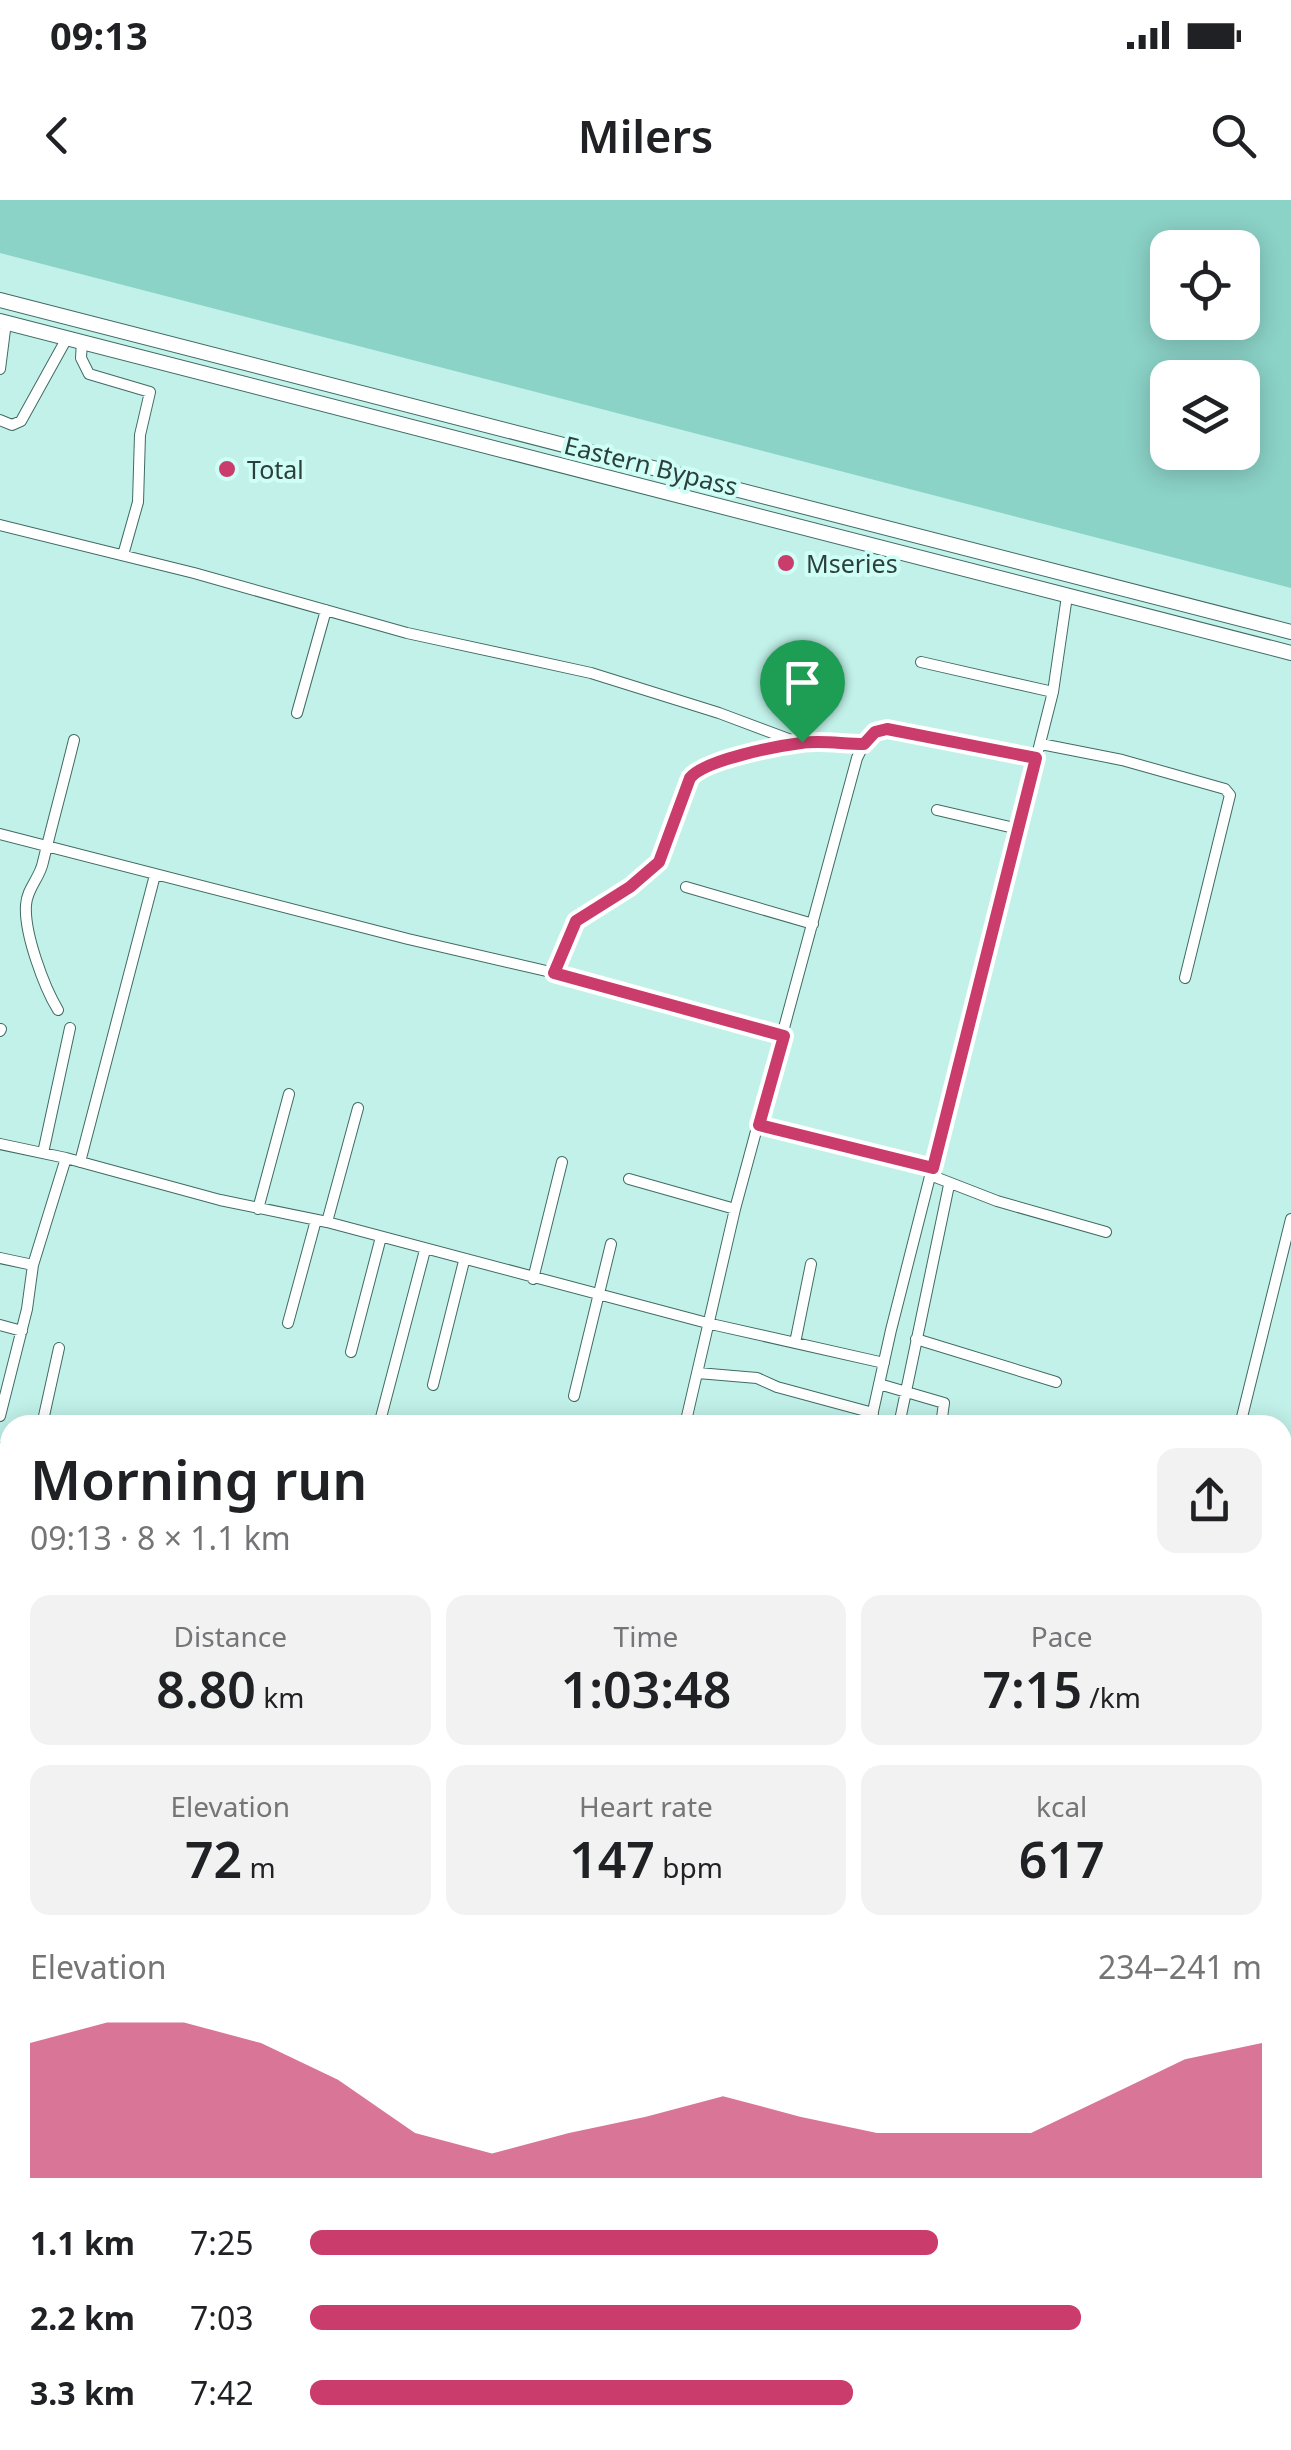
<!DOCTYPE html>
<html lang="en">
<head>
<meta charset="utf-8">
<style>
  body { margin:0; font-family:"Noto Sans",sans-serif; background:#f2f2f2; color:#202124; height:100vh; display:flex; flex-direction:column; font-size:38px; white-space:nowrap }
  * { box-sizing:border-box; margin:0 }
  p { font-size:32px; color:#757577 }
  .icon { flex:none; width:55px; height:55px; fill:none; stroke:currentColor; stroke-width:2; stroke-linecap:round; stroke-linejoin:round }
  .map { position:relative; flex:1; overflow:hidden }
  .drawer { position:absolute; left:0px; top:1215px; width:1292px; height:1035px; display:flex; flex-direction:column; background:#fff; border-radius:30px 30px 0 0; box-shadow:0 5px 25px #0003 }
  .drawer>* { flex:none }
  .fabs { position:absolute; left:1150px; top:30px; display:grid; gap:20px }
  .fabs a { display:grid; place-items:center; width:110px; height:110px; border-radius:20px; background:#fff; box-shadow:0 5px 25px #0003; font-size:50px }
  .pin { position:absolute; display:grid; place-items:center; width:85px; height:85px; color:#fff; margin:-102px -42px; border-radius:50% 50% 50% 0; rotate:-45deg; box-shadow:0 0 10px #0007 }
  .pin .icon { rotate:45deg }
  .round { display:grid; place-items:center; flex:none; width:105px; height:105px; border-radius:20px; background:#f2f2f2 }
  .summary { display:flex; align-items:center; justify-content:space-between; height:170px; padding:0 30px }
  h1 { font-size:55px; font-weight:600; line-height:75px }
  .metrics { display:grid; grid-template-columns:repeat(3,1fr); gap:15px; height:170px; padding:10px 30px }
  .metrics div { display:grid; align-content:center; border-radius:20px; background:#f2f2f2; text-align:center }
  .metrics b { font-size:50px; font-weight:600 }
  .metrics small { font-size:28px; font-weight:400 }
  .metrics p { font-size:28px }
  .chart { height:280px; padding:20px 30px }
  .chart p { display:flex; justify-content:space-between }
  .chart svg { width:100%; height:180px; margin-top:10px; fill:#c93c6c; opacity:.7 }
  ul { padding:0 30px; list-style:none; font-size:32px }
  li { display:grid; grid-template-columns:160px 120px 1fr; align-items:center; height:75px }
  li i { height:25px; border-radius:12px; background:#c93c6c }
  .status { display:flex; justify-content:space-between; align-items:center; height:70px; padding:0 50px; background:#fff; direction:ltr }
  .status svg { height:28px; fill:currentColor }
  header { display:flex; justify-content:space-between; align-items:center; height:130px; padding:0 30px; background:#fff; font-size:45px; font-weight:600 }
  .map>svg:first-child { display:block }
  .green { fill:#8bd2c7; fill-rule:evenodd }
  .lines { fill:none; stroke-linecap:round; stroke-linejoin:round }
  .minor-casing { stroke:#406b64; stroke-width:12 }
  .major-casing { stroke:#406b64; stroke-width:16 }
  .minor { stroke:#fff; stroke-width:10 }
  .major { stroke:#fff; stroke-width:14 }
  .route-casing { stroke:#fff; stroke-width:20 }
  .route { stroke:#c93c6c; stroke-width:12 }
  .poi-dot { fill:#c93c6c; stroke:#cefef6; stroke-width:4 }
  .labels { text-anchor:middle; dominant-baseline:central; stroke-width:8; stroke-linejoin:round; paint-order:stroke }
  .street-label { font-size:25px; fill:#2c3f3c; stroke:#cefef6 }
  .poi-label { font-size:25px; fill:#2c3f3c; stroke:#cefef6; text-anchor:start }
</style>
</head>
<body>
<div class="status"><b>09:13</b><svg viewBox="0 0 49 12"><path d="M0 12V9h3v3zM5 12V6h3v6zM10 12V3h3v9zM15 12V0h3v12zM26 1h20v11H26zM47 4h2v5h-2z"/></svg></div>
<header><svg class="icon" aria-label="back" viewBox="0 0 24 24"><path d="M15 5l-7 7 7 7"/></svg>Milers<svg class="icon" aria-label="search" viewBox="0 0 24 24"><circle cx="10" cy="10" r="6"/><path d="M15 15l6 6"/></svg></header>
<div class="map">
<svg width="1291" height="2250" viewBox="0 0 1291 2250">
  <rect width="100%" height="100%" fill="#c1f1e9"/>
  <path class="green" d="M0,0H1291V388L0,53ZM1168,48H1242V122H1168ZM1168,178H1242V252H1168Z"/>
  <g class="lines">
    <g class="minor-casing">
      <path id="minor" d="M82,141L81,158L89,174L150,192L140,235L138,302L123,355
        M0,169L6,122
        M0,220L12,225L21,221L67,138
        M0,325L194,373L407,433L591,473L719,513L794,541L864,544
        M921,462L1053,492
        M297,513L326,410
        M1041,544L1122,560L1225,589L1230,595L1185,778
        M937,610L1018,629
        M0,634L408,739L555,773L784,836
        M686,687L813,724
        M555,773L576,721L630,687L659,662L693,573L717,563L797,544
        M58,810C44,787 24,733 26,705C27,688 40,678 43,662C53,621 64,581 74,540
        M0,831L1,829
        M759,925L933,968
        M0,944L66,958L220,1000L327,1022L711,1124L884,1163
        M43,953L70,828
        M80,962L155,675
        M930,975L997,1001L1106,1032
        M629,979L735,1009
        M258,1009L289,894
        M327,1022L358,908
        M0,1058L33,1065
        M533,1079L562,962
        M288,1123L316,1020
        M0,1125L22,1131
        M916,1139L1056,1182
        M795,1143L811,1064
        M351,1152L381,1037
        M698,1173L757,1178L777,1187L873,1213
        M879,1184L944,1203L941,1225
        M433,1185L464,1061
        M574,1196L611,1044
        M0,1216L27,1109L33,1065L66,958
        M42,1225L59,1148
        M379,1225L425,1050
        M685,1225L735,1009L857,558C864,544 869,532 887,529L1036,558
        M870,1225L891,1130L1053,492L1067,396
        M899,1225L949,985
        M1240,1225L1291,1019
        M1282,1245L1291,1248
        M0,1248L10,1251
        M0,1338L10,1340
        M1282,1456L1288,1436
        M1282,1553L1291,1555
        M0,1555L10,1557
        M1282,1860L1291,1862
        M0,1861L10,1864
        M1282,2114L1291,2116
        M0,2169L10,2172
        M1282,2231L1291,2234
        M121,2240L161,2250
        M370,2240L381,2250
        M731,2240L743,2250
        M1018,2240L1051,2250
        M41,2250L44,2240
        M242,2250L248,2240
        M449,2250L457,2240
        M779,2250L786,2240"/>
    </g>
    <g class="major-casing">
      <path id="major" d="M0,100L1291,432
        M0,121L1291,453"/>
    </g>
    <use href="#minor" class="minor"/>
    <use href="#major" class="major"/>
  </g>
  <g class="lines">
    <g class="route-casing">
      <path id="route" d="M887,529L1036,558L933,968L759,925L784,836L554,773L576,721L630,687L659,662L690,578C704,560 777,546 801,543C821,540 843,544 864,544L875,532Z"/>
    </g>
    <use href="#route" class="route"/>
  </g>
  <g class="poi-dot">
    <circle cx="227" cy="269" r="10"/>
    <circle cx="786" cy="363" r="10"/>
  </g>
  <g class="labels">
    <g class="street-label">
      <text transform="translate(651 265) rotate(14)">Eastern Bypass</text>
    </g>
    <g class="poi-label">
      <text x="247" y="269">Total</text>
      <text x="806" y="363">Mseries</text>
    </g>
  </g>
</svg>
<div class="fabs">
<a><svg class="icon" aria-label="locate" viewBox="0 0 24 24"><circle cx="12" cy="12" r="6"/><path d="M12 2v4M12 18v4M2 12h4M18 12h4"/></svg></a>
<a><svg class="icon" aria-label="layers" viewBox="0 0 24 24"><path d="M12 4l9 5-9 5-9-5zM3 14l9 5 9-5"/></svg></a>
</div>
<div class="pin" style="left:802px;top:542px;background:#1e9e55"><svg class="icon" aria-label="arrive" viewBox="0 0 24 24"><path d="M6 21V4h12l-3 4 3 4H6"/></svg></div>
<section class="drawer">
<div class="summary"><div><h1>Morning run</h1><p>09:13 · 8 × 1.1 km</p></div><a class="round"><svg class="icon" aria-label="share" viewBox="0 0 24 24"><path d="M12 15V3M7 8l5-5 5 5M5 13v7h14v-7"/></svg></a></div>
<div class="metrics">
<div><p>Distance</p><b>8.80<small> km</small></b></div>
<div><p>Time</p><b>1:03:48</b></div>
<div><p>Pace</p><b>7:15<small> /km</small></b></div>
</div>
<div class="metrics">
<div><p>Elevation</p><b>72<small> m</small></b></div>
<div><p>Heart rate</p><b>147<small> bpm</small></b></div>
<div><p>kcal</p><b>617</b></div>
</div>
<div class="chart"><p><span>Elevation</span>234–241 m</p>
<svg viewBox="0 0 160 44" preserveAspectRatio="none"><path d="M0 44V11L10 6L20 6L30 11L40 20L50 33L60 38L70 33L80 29L90 24L100 29L110 33L120 33L130 33L140 24L150 15L160 11V44z"/></svg>
</div>
<ul>
<li><b>1.1 km</b>7:25<i style="width:66%"></i></li>
<li><b>2.2 km</b>7:03<i style="width:81%"></i></li>
<li><b>3.3 km</b>7:42<i style="width:57%"></i></li>
</ul>
</section>
</div>
</body>
</html>
